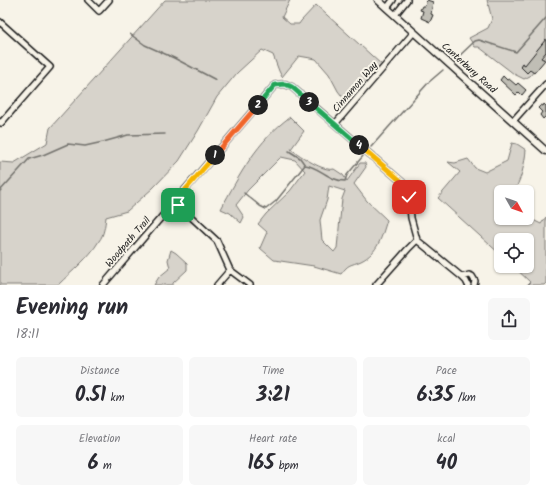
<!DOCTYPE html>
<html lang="en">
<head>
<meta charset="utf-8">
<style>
  body { margin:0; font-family:Kalam,sans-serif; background:#f7f7f7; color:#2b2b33; height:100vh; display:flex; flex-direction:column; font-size:15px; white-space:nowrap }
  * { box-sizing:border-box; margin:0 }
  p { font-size:13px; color:#7c7c81 }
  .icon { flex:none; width:22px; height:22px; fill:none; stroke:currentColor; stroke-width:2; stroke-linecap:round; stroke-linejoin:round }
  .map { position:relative; height:285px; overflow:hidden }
  .drawer { display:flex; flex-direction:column; background:#fff; flex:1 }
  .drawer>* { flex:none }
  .needle { width:26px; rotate:130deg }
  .tools { position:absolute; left:494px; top:185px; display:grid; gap:8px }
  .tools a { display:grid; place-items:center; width:40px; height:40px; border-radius:6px; background:#fff; box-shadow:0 1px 3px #0004; font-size:20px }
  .pin { position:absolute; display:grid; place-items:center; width:34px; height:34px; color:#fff; margin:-17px; border-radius:8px; box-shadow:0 2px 6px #0006 }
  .km { position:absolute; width:20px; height:20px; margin:-10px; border-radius:50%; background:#222; color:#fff; font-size:11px; line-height:20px; text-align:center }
  .round { display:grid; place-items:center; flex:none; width:42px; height:42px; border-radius:6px; background:#f7f7f7 }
  .summary { display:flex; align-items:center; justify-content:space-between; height:68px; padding:0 16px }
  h1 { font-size:22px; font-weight:700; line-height:30px }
  .metrics { display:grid; grid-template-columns:repeat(3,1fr); gap:6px; height:68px; padding:4px 16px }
  .metrics div { display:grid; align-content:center; border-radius:6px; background:#f7f7f7; text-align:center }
  .metrics b { font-size:20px; font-weight:700 }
  .metrics small { font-size:11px; font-weight:400 }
  .metrics p { font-size:11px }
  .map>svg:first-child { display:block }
  .green { fill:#d7d3cb; stroke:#7a7874; fill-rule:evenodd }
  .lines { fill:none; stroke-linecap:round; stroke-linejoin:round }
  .stream { stroke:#72716c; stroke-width:1.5 }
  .building { fill:#c0beb5; stroke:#1c1c1c }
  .minor-casing { stroke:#1c1c1c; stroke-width:8 }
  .tertiary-casing { stroke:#1c1c1c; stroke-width:9 }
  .minor { stroke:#f7f3e8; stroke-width:5 }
  .tertiary { stroke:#f7f3e8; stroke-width:6 }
  .split-1-casing { stroke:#fff; stroke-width:8 }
  .split-2-casing { stroke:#fff; stroke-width:8 }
  .split-3-casing { stroke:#fff; stroke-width:8 }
  .split-4-casing { stroke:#fff; stroke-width:8 }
  .split-5-casing { stroke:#fff; stroke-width:8 }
  .split-1 { stroke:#f5b400; stroke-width:5 }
  .split-2 { stroke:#f0652b; stroke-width:5 }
  .split-3 { stroke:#22a559; stroke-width:5 }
  .split-4 { stroke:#22a559; stroke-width:5 }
  .split-5 { stroke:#f5b400; stroke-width:5 }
  .labels { text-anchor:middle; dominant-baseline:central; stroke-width:4; stroke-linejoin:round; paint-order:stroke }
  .street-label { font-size:10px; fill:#1c1c1c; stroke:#f7f3e8 }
</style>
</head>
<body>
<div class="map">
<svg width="546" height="285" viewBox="0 0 546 285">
  <rect width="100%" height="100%" fill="#f7f3e8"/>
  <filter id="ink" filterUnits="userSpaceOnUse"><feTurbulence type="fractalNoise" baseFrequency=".025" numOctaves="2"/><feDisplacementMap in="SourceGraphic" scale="8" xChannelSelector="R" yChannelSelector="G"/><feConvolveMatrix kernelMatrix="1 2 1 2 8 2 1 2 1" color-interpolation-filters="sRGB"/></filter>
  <g filter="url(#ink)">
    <path class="green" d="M165,0H290L282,17L290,24H299L301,21L316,5L382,65L348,104L338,91L329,74L316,59L299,56L282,77L279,71L273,55L262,50L237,73L217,97L198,131L179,161L153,188L127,211L106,217C105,225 104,235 99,241C89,258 72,271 58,285H0V162L14,163L47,143L50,128Z
      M487,0H546V56L530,76L524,79L514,74L479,47H475L469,38L488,28L492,19Z
      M290,117L304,131L291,149C301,156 323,172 334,169L343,175L347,181L360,163H365L366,167L354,184L367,201L387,220C382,236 378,253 361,261C350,266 349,263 341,274L314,266L274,260L260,248L267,232L258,224L266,214L290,191L305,171L295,160L281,157L248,190L236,205L244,217L241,223L230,213L221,209C239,175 258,140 290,117ZM329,186L345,191L342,199L337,248L334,252L322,240L320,220L327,200Z
      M512,143L517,144L526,150C525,162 521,184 512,192H501V218L527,217L541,224L546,217V283L544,285H527L530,282L513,266H527V240H501V255L438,198L460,172L448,162L455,163L468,159L475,168L485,172L507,161Z
      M171,250L176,253L187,263V270L173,283V285H154L159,277L170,268L168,260Z"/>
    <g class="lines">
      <path class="stream" d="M130,34L145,45L174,58L216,80
        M456,59L475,41L479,40L516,52L546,18
        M371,147L429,82L443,70
        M289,151L300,158L305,165
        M0,191L29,159L43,155L68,144L85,146L103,142L128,135L165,134
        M244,193L260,206L266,209L276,201L305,165C320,167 329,181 345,181L347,175L363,156"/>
    </g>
    <path class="building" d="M427,0L433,2L431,14L433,15L430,22L421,18L423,11L420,10L422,6H425Z
      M546,39V52L541,58L545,60L534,73L530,70L527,73L520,66L522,63L525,65Z
      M503,76L507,80L509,79L516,85L518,83L526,90L522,95L519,92L516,95L500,80Z
      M544,104L546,106V116L543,119L540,115L542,112L538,108L541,105L543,106Z"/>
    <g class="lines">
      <g class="minor-casing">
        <path id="minor" d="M88,0L99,11L109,0
          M387,8L393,0
          M395,15L407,0
          M0,22L50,67L1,123L0,122
          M513,121L546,84
          M335,124L414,32
          M175,202L217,241L230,270L250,285
          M462,277L469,275L472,276L475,281L474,285
          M103,285L275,85L285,84L292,87L402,182L409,197L411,218L417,240L462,277L466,281L468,285
          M217,285L230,270
          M376,285L408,249L417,240"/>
      </g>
      <g class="tertiary-casing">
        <path id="tertiary" d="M378,0L546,151"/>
      </g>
      <use href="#minor" class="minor"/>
      <use href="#tertiary" class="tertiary"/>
    </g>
  </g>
  <g class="lines" filter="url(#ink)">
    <g class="split-1-casing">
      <path id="split-1" d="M178,205L175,202L215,155"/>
    </g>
    <g class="split-2-casing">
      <path id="split-2" d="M215,155L258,105"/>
    </g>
    <g class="split-3-casing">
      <path id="split-3" d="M258,105L275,85L285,84L292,87L309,102"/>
    </g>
    <g class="split-4-casing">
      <path id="split-4" d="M309,102L359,145"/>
    </g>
    <g class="split-5-casing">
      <path id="split-5" d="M359,145L402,182L409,197"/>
    </g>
    <use href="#split-1" class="split-1"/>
    <use href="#split-2" class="split-2"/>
    <use href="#split-3" class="split-3"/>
    <use href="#split-4" class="split-4"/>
    <use href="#split-5" class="split-5"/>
  </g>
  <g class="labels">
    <g class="street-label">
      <text transform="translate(469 68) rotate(42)">Canterbury Road</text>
      <text transform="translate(355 87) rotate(-49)">Cinnamon Way</text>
      <text transform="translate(128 242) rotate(-49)">Woodpath Trail</text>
    </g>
  </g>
</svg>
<div class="tools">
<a><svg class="needle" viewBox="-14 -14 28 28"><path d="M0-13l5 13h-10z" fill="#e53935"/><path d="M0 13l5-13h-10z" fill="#7c7c81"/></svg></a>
<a><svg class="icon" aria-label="locate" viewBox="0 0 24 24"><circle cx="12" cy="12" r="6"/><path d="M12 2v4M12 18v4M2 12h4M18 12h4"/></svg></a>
</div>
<div class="pin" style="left:178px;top:205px;background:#1e9e55"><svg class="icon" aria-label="arrive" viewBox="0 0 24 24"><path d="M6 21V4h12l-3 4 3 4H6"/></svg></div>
<div class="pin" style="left:409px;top:197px;background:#d93025"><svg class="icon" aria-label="check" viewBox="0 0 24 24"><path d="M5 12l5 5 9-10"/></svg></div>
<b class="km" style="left:215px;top:155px">1</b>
<b class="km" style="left:258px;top:105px">2</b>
<b class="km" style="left:309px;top:102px">3</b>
<b class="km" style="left:359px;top:145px">4</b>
</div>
<section class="drawer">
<div class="summary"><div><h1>Evening run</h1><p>18:11</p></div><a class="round"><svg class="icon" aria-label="share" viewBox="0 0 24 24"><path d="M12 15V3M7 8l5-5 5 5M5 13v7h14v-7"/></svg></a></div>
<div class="metrics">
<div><p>Distance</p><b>0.51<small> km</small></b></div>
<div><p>Time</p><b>3:21</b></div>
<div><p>Pace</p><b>6:35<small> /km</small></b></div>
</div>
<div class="metrics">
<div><p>Elevation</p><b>6<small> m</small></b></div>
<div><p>Heart rate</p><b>165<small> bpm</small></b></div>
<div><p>kcal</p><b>40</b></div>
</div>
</section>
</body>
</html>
